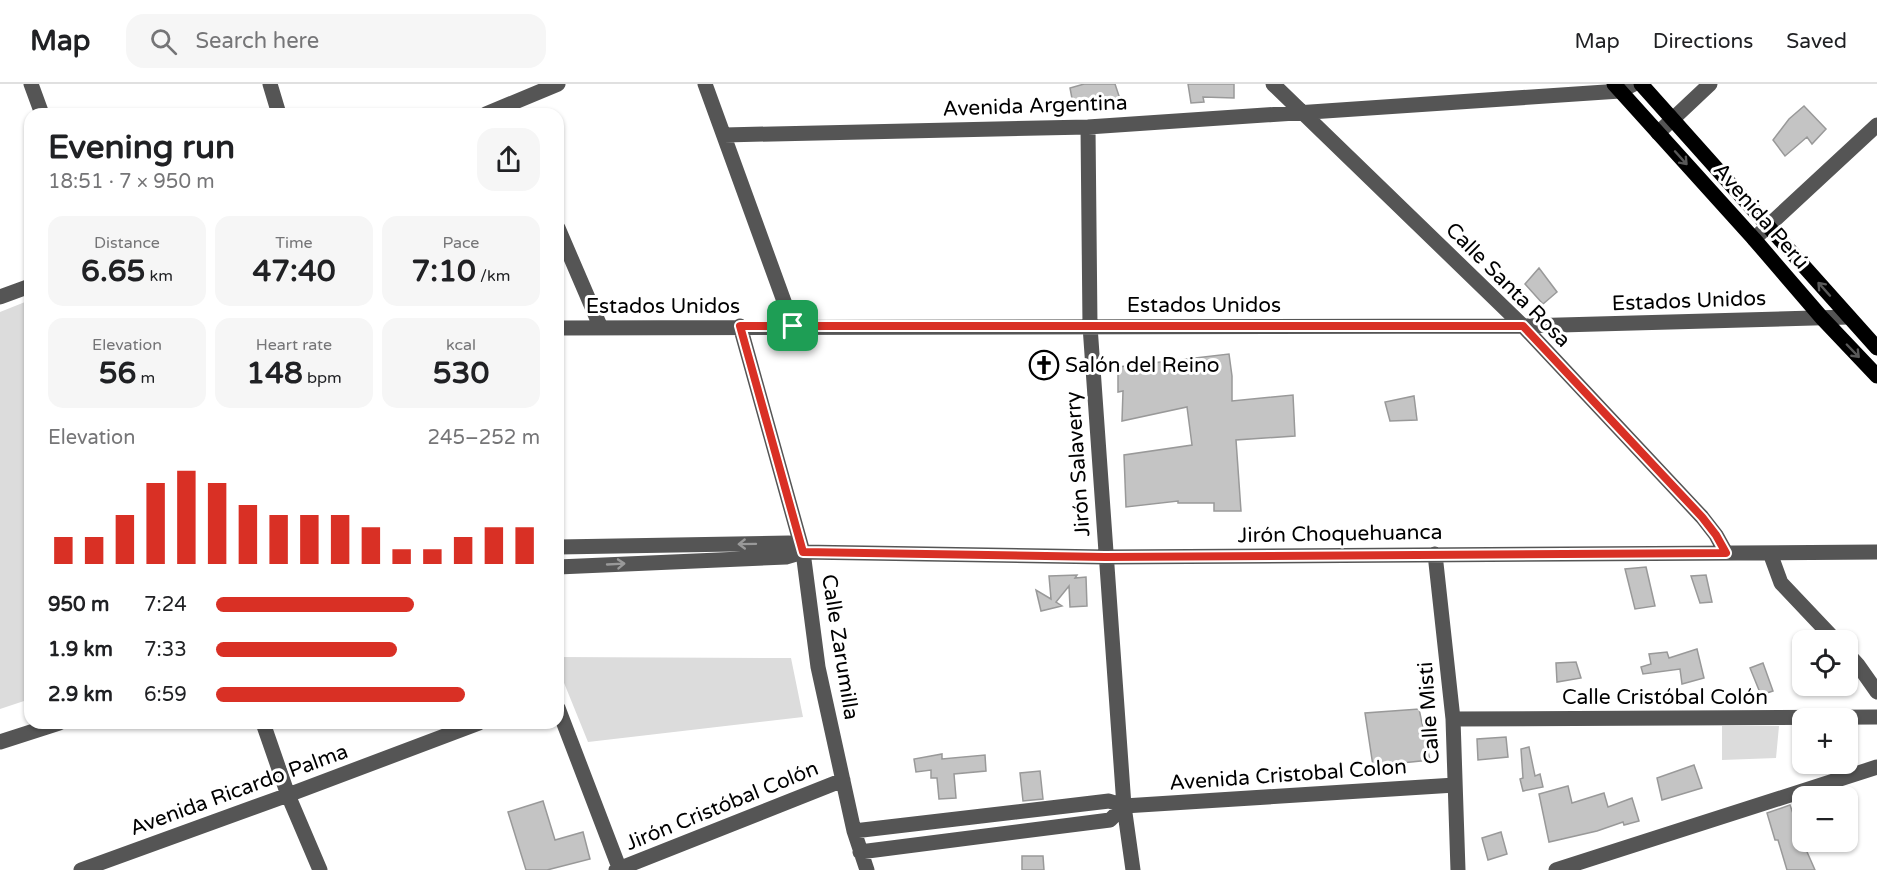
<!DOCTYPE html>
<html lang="en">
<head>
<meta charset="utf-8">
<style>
  body { margin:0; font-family:"Varela Round",sans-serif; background:#f6f6f6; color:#202124; height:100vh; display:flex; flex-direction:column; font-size:22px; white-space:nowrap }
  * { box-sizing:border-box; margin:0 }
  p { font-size:20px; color:#757577 }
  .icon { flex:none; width:33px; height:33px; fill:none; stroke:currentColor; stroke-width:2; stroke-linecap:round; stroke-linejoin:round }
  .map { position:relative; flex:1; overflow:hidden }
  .panel { position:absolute; left:24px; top:24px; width:540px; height:621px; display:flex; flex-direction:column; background:#fff; border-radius:18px; box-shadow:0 2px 4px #0004 }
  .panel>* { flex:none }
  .controls { position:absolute; left:1792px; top:546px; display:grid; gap:12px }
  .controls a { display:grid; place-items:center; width:66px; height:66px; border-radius:12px; background:#fff; box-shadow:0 2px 4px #0004; font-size:30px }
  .pin { position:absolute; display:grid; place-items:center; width:51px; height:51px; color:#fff; margin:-26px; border-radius:12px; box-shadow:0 3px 9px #0006 }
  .round { display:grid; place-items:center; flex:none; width:63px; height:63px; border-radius:18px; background:#f6f6f6 }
  .head { display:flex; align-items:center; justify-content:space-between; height:102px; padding:0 24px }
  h1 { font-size:33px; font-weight:700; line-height:45px }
  .figures { display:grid; grid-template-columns:repeat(3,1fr); gap:9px; height:102px; padding:6px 24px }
  .figures div { display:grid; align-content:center; border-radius:15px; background:#f6f6f6; text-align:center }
  .figures b { font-size:30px; font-weight:700 }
  .figures small { font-size:16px; font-weight:400 }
  .figures p { font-size:16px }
  .chart { height:168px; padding:12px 24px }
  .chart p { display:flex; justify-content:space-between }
  .chart svg { width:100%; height:108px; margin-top:6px; stroke:#d93025; stroke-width:6 }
  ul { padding:0 24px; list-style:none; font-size:20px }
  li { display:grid; grid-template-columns:96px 72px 1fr; align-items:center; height:45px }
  li i { height:15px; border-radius:8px; background:#d93025 }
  header { display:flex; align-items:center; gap:36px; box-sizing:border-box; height:84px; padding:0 30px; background:#fff; border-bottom:2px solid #e0e0e0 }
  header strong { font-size:28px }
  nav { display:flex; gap:33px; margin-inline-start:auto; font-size:21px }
  .search { width:420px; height:54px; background:#f6f6f6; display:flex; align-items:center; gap:15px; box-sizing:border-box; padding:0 21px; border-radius:18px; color:#757577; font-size:22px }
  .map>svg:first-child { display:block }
  .green { fill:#dcdcdc }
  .building { fill:#c4c4c4; stroke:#999; stroke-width:1.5 }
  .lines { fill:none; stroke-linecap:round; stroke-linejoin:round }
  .minor { stroke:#555; stroke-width:15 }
  .major { stroke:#000; stroke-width:15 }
  .oneway { stroke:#595959 }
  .oneway2 { stroke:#999 }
  .route-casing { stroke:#fff; stroke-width:12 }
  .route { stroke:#d93025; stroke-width:8 }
  .labels { text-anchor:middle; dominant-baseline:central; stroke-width:6; stroke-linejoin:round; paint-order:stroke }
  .street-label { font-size:21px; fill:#000; stroke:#fff }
  .poi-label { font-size:21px; fill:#000; stroke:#fff; text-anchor:start }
</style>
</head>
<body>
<header>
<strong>Map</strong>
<div class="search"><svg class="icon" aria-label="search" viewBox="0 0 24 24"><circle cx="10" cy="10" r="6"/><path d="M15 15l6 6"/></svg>Search here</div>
<nav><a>Map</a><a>Directions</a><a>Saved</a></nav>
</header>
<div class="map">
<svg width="1877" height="786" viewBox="0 0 1877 786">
  <rect width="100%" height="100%" fill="#fff"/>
  <path class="green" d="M30,216V615L0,625V228Z
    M558,573L791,574L803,633L588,658L558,584Z
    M1722,642H1779L1776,674L1722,676Z"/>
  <path class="building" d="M1084,0H1115L1122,21L1074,25L1070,4Z
    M1188,0H1234V14L1203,13L1204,18L1191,19Z
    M1804,22L1826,45L1812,60L1807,53L1785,72L1773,56L1789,35Z
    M1539,184L1557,208L1543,220L1525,200Z
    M1229,270L1232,292V317L1293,311L1295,352L1236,356L1241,427H1214V419H1178V417L1126,423L1124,371L1192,361L1187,323L1122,337L1123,307L1118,308V283Z
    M1414,312L1417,336L1390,337L1385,318Z
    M1646,483L1655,522L1635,525L1625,485Z
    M1077,491L1075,494L1086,493L1087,522L1070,523L1069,502L1056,518L1062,522L1041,527L1036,506L1051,515L1049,492Z
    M1706,491L1712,518L1700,519L1691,492Z
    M1697,565L1704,594L1682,600L1680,585L1643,590L1641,583L1651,580L1649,570L1667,568L1669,574Z
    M1576,578L1581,594L1557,598L1556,579Z
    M1763,579L1773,607L1761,611L1750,584Z
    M1419,625L1430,676L1373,682L1365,629Z
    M1506,653L1508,673L1478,676L1477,655Z
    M1529,663L1535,692L1540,690L1543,703L1523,707L1520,695L1523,694L1521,665Z
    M942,670V675L985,671L986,687L954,690L956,714L939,715L937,694H931V686L916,688L914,675Z
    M1694,681L1702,704L1662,716L1657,694Z
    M1040,687L1043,715L1023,717L1020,689Z
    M1568,702L1572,719L1604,709L1608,723L1632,714L1639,737L1624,741L1623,738L1597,747L1549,758L1539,710Z
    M543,717L555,756L583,748L590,775L547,786H526L508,728Z
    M1790,721L1804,761L1815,786H1787L1778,756H1775L1767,729Z
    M1501,748L1507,770L1488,776L1482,754Z
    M1022,772H1043L1044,786H1022Z"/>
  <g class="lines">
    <path class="minor" d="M31,0L42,30
      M270,0L279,30
      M705,0L793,242
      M1273,0L1523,242L1702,433L1716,451L1726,469
      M486,30L558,0
      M1088,43L1090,242L1124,722L1133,786
      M1658,49L1710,0
      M724,51L1088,43L1620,7L1634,0
      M558,144L601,244
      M1754,155L1877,41
      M0,213L30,202
      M740,242L803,468L818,583L854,747L867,786
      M558,244L1523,242L1849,233
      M558,463L789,459L803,468
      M1770,469L1781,499L1835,556
      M1435,470L1453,635L1458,786
      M558,483L786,473L803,468L1105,473L1877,468
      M1848,570L1858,581L1877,608
      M558,624L620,786
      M1453,635L1877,633
      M263,639L288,711L320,786
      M0,658L59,639
      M854,747L1109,717L1124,722L1455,701
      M860,768L1110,736L1124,722
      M81,786L288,711L479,639
      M616,786L843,696
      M1556,786L1877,683"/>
    <path class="major" d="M1614,0L1754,155L1822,234L1877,292
      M1641,0L1877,264"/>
  </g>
  <defs><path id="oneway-shaft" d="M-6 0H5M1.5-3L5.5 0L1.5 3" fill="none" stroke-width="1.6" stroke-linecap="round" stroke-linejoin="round" transform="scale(1.5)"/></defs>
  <g class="oneway">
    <use href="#oneway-shaft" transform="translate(1681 74) rotate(48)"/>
    <use href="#oneway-shaft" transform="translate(1824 205) rotate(-132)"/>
    <use href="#oneway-shaft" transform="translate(1853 267) rotate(46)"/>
  </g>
  <g class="oneway2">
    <use href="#oneway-shaft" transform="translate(747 460) rotate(179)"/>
    <use href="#oneway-shaft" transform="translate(616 480) rotate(-3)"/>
  </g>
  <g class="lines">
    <g class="route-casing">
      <path id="route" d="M740,242H1523L1702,433L1716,451L1726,469L1105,473L803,468Z"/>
    </g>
    <use href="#route" class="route"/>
  </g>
  <defs>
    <g id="church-ring" transform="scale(1.5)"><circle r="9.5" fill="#fff" stroke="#000" stroke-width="1.5"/><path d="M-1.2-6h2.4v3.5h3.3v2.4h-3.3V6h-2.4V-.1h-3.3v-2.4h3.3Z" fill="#000"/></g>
  </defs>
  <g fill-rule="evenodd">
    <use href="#church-ring" x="1044" y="281"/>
  </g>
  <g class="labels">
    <g class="street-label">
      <text transform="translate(1035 22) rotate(-2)">Avenida Argentina</text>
      <text transform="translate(1761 132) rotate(49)">Avenida Perú</text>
      <text transform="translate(1508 201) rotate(45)">Calle Santa Rosa</text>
      <text transform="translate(1689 217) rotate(-2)">Estados Unidos</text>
      <text x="1204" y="221">Estados Unidos</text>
      <text x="663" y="222">Estados Unidos</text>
      <text transform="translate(1078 380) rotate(-94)">Jirón Salaverry</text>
      <text transform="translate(1340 450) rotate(-1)">Jirón Choquehuanca</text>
      <text transform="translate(840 563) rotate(81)">Calle Zarumilla</text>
      <text x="1665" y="613">Calle Cristóbal Colón</text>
      <text transform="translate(1429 629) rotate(-94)">Calle Misti</text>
      <text transform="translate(1288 691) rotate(-4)">Avenida Cristobal Colon</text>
      <text transform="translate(239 706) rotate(-20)">Avenida Ricardo Palma</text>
      <text transform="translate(722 722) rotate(-22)">Jirón Cristóbal Colón</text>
    </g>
    <g class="poi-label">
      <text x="1065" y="281">Salón del Reino</text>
    </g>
  </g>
</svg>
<div class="controls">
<a><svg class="icon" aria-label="locate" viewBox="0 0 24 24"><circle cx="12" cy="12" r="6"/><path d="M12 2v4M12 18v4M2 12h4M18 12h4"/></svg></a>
<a>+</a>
<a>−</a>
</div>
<div class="pin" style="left:793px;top:242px;background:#1e9e55"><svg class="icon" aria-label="arrive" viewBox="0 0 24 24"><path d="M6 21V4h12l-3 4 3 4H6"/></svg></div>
<section class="panel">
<div class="head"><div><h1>Evening run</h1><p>18:51 · 7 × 950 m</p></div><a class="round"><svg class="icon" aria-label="share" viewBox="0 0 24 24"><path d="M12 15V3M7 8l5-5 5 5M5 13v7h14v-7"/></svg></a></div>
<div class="figures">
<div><p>Distance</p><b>6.65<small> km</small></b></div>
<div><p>Time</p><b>47:40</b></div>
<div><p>Pace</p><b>7:10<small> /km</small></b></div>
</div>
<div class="figures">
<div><p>Elevation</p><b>56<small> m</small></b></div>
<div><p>Heart rate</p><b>148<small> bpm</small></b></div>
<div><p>kcal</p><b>530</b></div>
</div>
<div class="chart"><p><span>Elevation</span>245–252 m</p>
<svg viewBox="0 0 160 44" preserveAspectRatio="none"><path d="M5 44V33M15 44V33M25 44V24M35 44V11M45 44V6M55 44V11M65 44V20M75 44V24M85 44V24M95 44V24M105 44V29M115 44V38M125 44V38M135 44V33M145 44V29M155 44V29"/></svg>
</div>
<ul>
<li><b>950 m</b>7:24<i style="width:61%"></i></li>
<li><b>1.9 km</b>7:33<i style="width:56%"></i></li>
<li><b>2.9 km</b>6:59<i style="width:77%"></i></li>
</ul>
</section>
</div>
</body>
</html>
